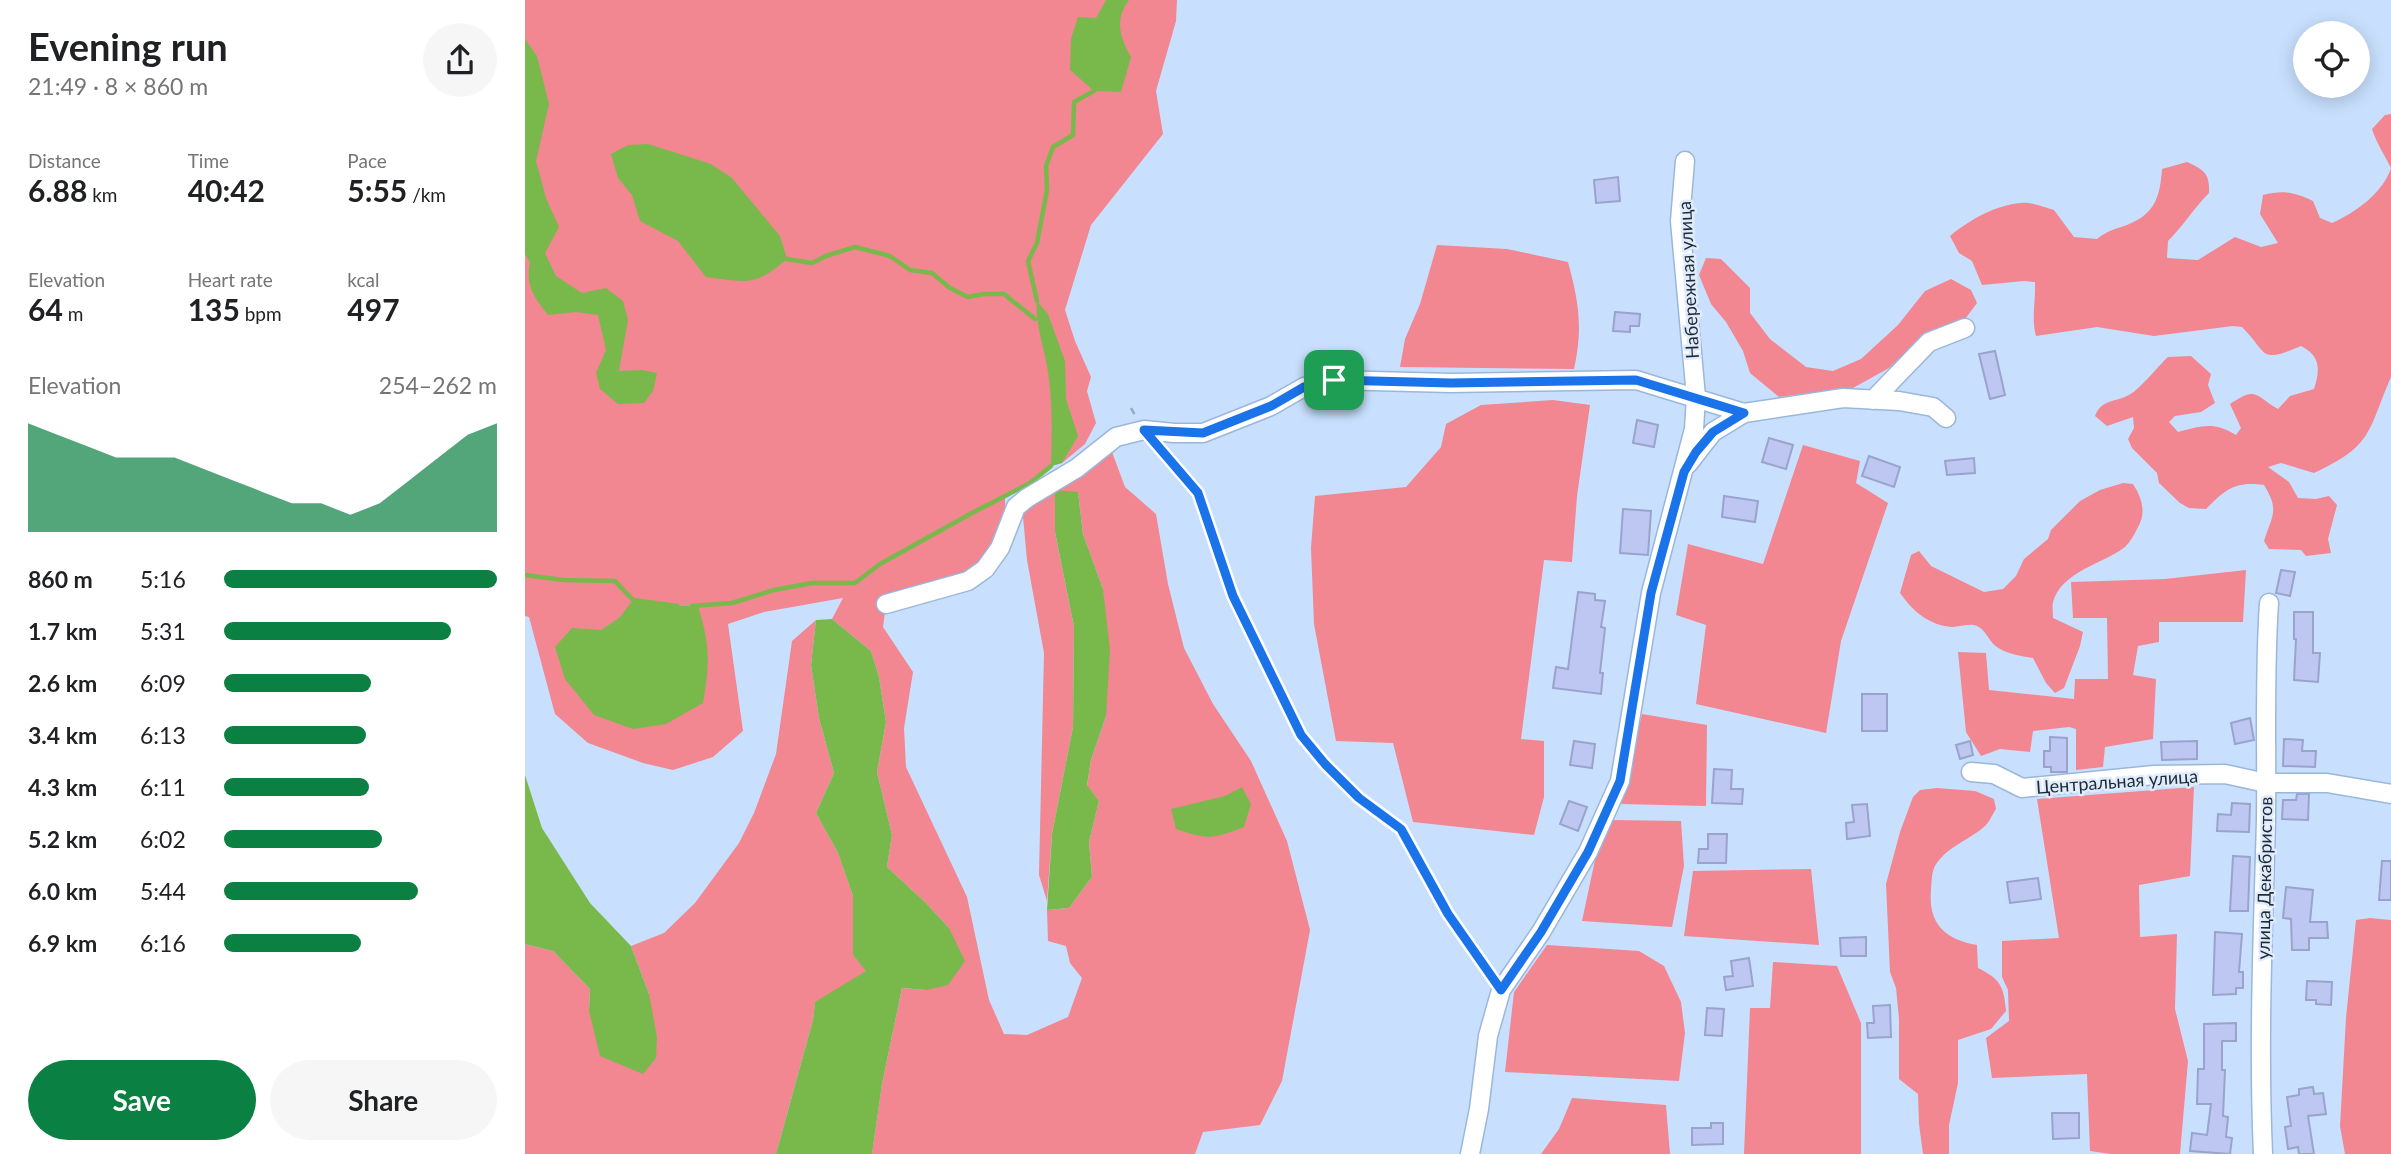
<!DOCTYPE html>
<html lang="en">
<head>
<meta charset="utf-8">
<style>
  body { margin:0; font-family:Lato,sans-serif; background:#f6f6f6; color:#202124; height:100vh; display:flex; flex-direction:column; font-size:26px; white-space:nowrap }
  * { box-sizing:border-box; margin:0 }
  p { font-size:23px; color:#757577 }
  .icon { flex:none; width:38px; height:38px; fill:none; stroke:currentColor; stroke-width:2; stroke-linecap:round; stroke-linejoin:round }
  .map { position:relative; flex:1; overflow:hidden }
  .drawer { display:flex; flex-direction:column; background:#fff; width:525px }
  .drawer>* { flex:none }
  .fabs { position:absolute; left:1768px; top:21px; display:grid; gap:14px }
  .fabs a { display:grid; place-items:center; width:77px; height:77px; border-radius:50%; background:#fff; box-shadow:0 4px 18px #0003; font-size:35px }
  .pin { position:absolute; display:grid; place-items:center; width:60px; height:60px; color:#fff; margin:-30px; border-radius:14px; box-shadow:0 4px 10px #0006 }
  .round { display:grid; place-items:center; flex:none; width:74px; height:74px; border-radius:37px; background:#f6f6f6 }
  .head { display:flex; align-items:center; justify-content:space-between; height:119px; padding:0 28px }
  h1 { font-size:38px; font-weight:700; line-height:52px }
  .stats { display:grid; grid-template-columns:repeat(3,1fr); gap:10px; height:119px; padding:7px 28px }
  .stats div { display:grid; align-content:center }
  .stats b { font-size:30px; font-weight:700 }
  .stats small { font-size:19px; font-weight:400 }
  .stats p { font-size:19px }
  .chart { height:196px; padding:14px 28px }
  .chart p { display:flex; justify-content:space-between }
  .chart svg { width:100%; height:126px; margin-top:7px; fill:#0b8043; opacity:.7 }
  .action { display:flex; gap:14px; margin-top:auto; padding:14px 28px }
  .action a { flex:1; height:80px; border-radius:42px; background:#0b8043; color:#fff; font-size:28px; font-weight:700; line-height:80px; text-align:center }
  .action a+a { background:#f6f6f6; color:#202124 }
  ul { padding:0 28px; list-style:none; font-size:23px }
  li { display:grid; grid-template-columns:112px 84px 1fr; align-items:center; height:52px }
  li i { height:18px; border-radius:9px; background:#0b8043 }
  main { display:flex; flex:1; min-height:0 }
  .map>svg:first-child { display:block }
  .green { fill:#f28691 }
  .water { fill:#79b94c }
  .lines { fill:none; stroke-linecap:round; stroke-linejoin:round }
  .stream { stroke:#79b94c; stroke-width:4.5 }
  .building { fill:#bdc7f2; stroke:#99a3cc; stroke-width:2 }
  .minor-casing { stroke:#9ab7db; stroke-width:21 }
  .path { stroke:#95a9c2; stroke-width:2.5; stroke-dasharray:7 3.5; stroke-linecap:butt }
  .minor { stroke:#fff; stroke-width:18 }
  .route-casing { stroke:#fff; stroke-width:14 }
  .route { stroke:#1a73e8; stroke-width:9 }
  .labels { text-anchor:middle; dominant-baseline:central; stroke-width:5; stroke-linejoin:round; paint-order:stroke }
  .street-label { font-size:18px; fill:#1f2a38; stroke:#e0ecfc }
</style>
</head>
<body>
<main>
<section class="drawer">
<div class="head"><div><h1>Evening run</h1><p>21:49 · 8 × 860 m</p></div><a class="round"><svg class="icon" aria-label="share" viewBox="0 0 24 24"><path d="M12 15V3M7 8l5-5 5 5M5 13v7h14v-7"/></svg></a></div>
<div class="stats">
<div><p>Distance</p><b>6.88<small> km</small></b></div>
<div><p>Time</p><b>40:42</b></div>
<div><p>Pace</p><b>5:55<small> /km</small></b></div>
</div>
<div class="stats">
<div><p>Elevation</p><b>64<small> m</small></b></div>
<div><p>Heart rate</p><b>135<small> bpm</small></b></div>
<div><p>kcal</p><b>497</b></div>
</div>
<div class="chart"><p><span>Elevation</span>254–262 m</p>
<svg viewBox="0 0 160 44" preserveAspectRatio="none"><path d="M0 44V6L10 10L20 14L30 18L40 18L50 18L60 22L70 26L80 30L90 34L100 34L110 38L120 34L130 26L140 18L150 10L160 6V44z"/></svg>
</div>
<ul>
<li><b>860 m</b>5:16<i style="width:100%"></i></li>
<li><b>1.7 km</b>5:31<i style="width:83%"></i></li>
<li><b>2.6 km</b>6:09<i style="width:54%"></i></li>
<li><b>3.4 km</b>6:13<i style="width:52%"></i></li>
<li><b>4.3 km</b>6:11<i style="width:53%"></i></li>
<li><b>5.2 km</b>6:02<i style="width:58%"></i></li>
<li><b>6.0 km</b>5:44<i style="width:71%"></i></li>
<li><b>6.9 km</b>6:16<i style="width:50%"></i></li>
</ul>
<div class="action"><a>Save</a><a>Share</a></div>
</section>
<div class="map">
<svg width="1866" height="1154" viewBox="0 0 1866 1154">
  <rect width="100%" height="100%" fill="#c8e0fe"/>
  <path class="green" d="M0,0H652L651,21L631,91L638,134L566,225L547,287L540,310L550,341L566,377L562,391L571,423L560,444L537,463L526,466L505,483L480,496L481,534L457,571L361,604L358,627L388,672L379,728L381,767L442,897L464,1000L479,1034L502,1035L543,1017L557,978L545,963L541,946L523,941L522,910L544,908L567,877L564,842L574,801L562,786L566,760L581,716L578,589L558,534L553,492L530,532L549,627L548,727L527,834L522,901L514,875L519,653L502,560L497,506L587,452L600,487L631,514L643,584L659,648L688,704L726,761L762,841L785,930L757,1081L735,1125L678,1132L670,1154H347L357,1084L377,988L401,990L424,928L400,902L362,867L367,835L352,772L361,722L354,677L346,651L307,619L318,598L239,612L203,624L218,731L188,757L148,770L118,763L63,743L30,714L4,617L0,616Z
    M1866,114V377C1842,432 1849,445 1789,473L1756,463L1743,467L1764,482L1773,498L1791,499L1804,496L1812,505L1803,539L1806,553L1781,556L1776,550L1744,549L1739,541C1747,515 1755,511 1739,485C1710,481 1701,489 1681,509L1664,508L1655,503L1634,483L1632,473L1607,448L1603,439L1609,428L1608,417L1582,426L1570,416C1576,400 1589,402 1602,396C1614,391 1632,367 1643,357L1666,356L1686,374L1683,385L1690,403L1676,412L1650,416L1644,422L1653,432C1677,426 1688,421 1711,435L1716,428L1705,404C1732,386 1729,395 1753,409L1765,396L1789,389C1795,370 1796,356 1776,346C1733,364 1744,354 1717,327L1708,326L1629,336L1572,327L1511,336C1506,318 1511,301 1510,282L1499,281L1457,285L1447,261L1434,253L1425,236C1444,220 1471,205 1496,203C1506,202 1520,207 1529,210L1549,237L1572,239C1582,231 1590,229 1602,225C1630,214 1635,197 1637,169L1662,162C1679,170 1685,173 1684,193C1669,208 1658,226 1643,241L1642,258L1673,260L1710,237L1736,247L1753,243L1735,214L1738,195C1758,190 1770,192 1788,201L1795,218L1807,223C1830,213 1858,193 1866,168C1859,154 1852,144 1847,129L1860,115Z
    M912,245L982,249L1043,262C1054,303 1058,328 1049,369L875,367L880,339L895,304Z
    M1181,258L1196,259L1225,288V313L1245,339L1281,367L1308,371L1336,359L1373,325L1400,291L1426,279L1446,290L1452,303L1437,323L1403,332L1364,368L1328,388L1254,397L1225,373L1218,351L1201,322L1186,304L1174,275Z
    M1028,400L1065,405L1052,496L1047,562L1019,560L996,739L1019,741V797L1009,835L888,822L868,743L811,741L789,624L786,548L790,496L881,487L916,447L921,424L956,405Z
    M1278,445L1335,461L1331,483L1363,503L1316,641L1301,733L1171,704L1181,625L1151,615L1163,544L1238,564Z
    M1598,483L1608,484C1617,498 1622,513 1612,529C1609,535 1605,542 1600,547C1578,564 1537,571 1528,602C1527,606 1528,613 1528,618L1558,632L1555,646L1539,688L1530,693L1521,683L1508,658C1496,656 1482,654 1472,647C1463,641 1461,628 1449,625C1442,624 1434,627 1427,627C1403,625 1388,611 1375,593L1386,555L1394,551L1406,566L1459,592L1478,589L1491,576L1499,559L1523,539L1526,530L1555,501L1575,490Z
    M1721,570L1718,622H1634V642L1613,646L1608,675L1631,679L1628,739L1580,747L1578,767L1551,770V729L1544,727L1508,731L1505,752L1475,749L1456,756L1441,732L1433,652L1461,653L1464,690L1549,699L1550,679H1583L1582,618H1548L1546,582L1640,579Z
    M291,620L286,665L294,718L309,773L291,813L313,853L328,896V955L342,971L290,1003L288,1020L251,1154H0V944L28,951L65,989L64,1011L124,994L106,946L139,933L170,903L214,843L229,813L251,754L267,641Z
    M1117,714L1182,725L1181,806L1096,804Z
    M1669,787L1665,876L1614,885L1615,937L1652,934L1650,1009L1663,1061L1655,1154H1586L1565,1151L1562,1074L1467,1078L1461,1038L1484,1021L1483,990L1477,977V941L1534,938L1512,799Z
    M1412,788L1450,791L1469,799L1471,809C1467,815 1464,823 1459,827C1445,839 1427,845 1415,859C1406,868 1407,878 1406,890C1403,924 1420,939 1452,945L1453,968C1475,979 1479,986 1481,1011L1466,1029L1433,1040V1083L1424,1125V1154H1398L1394,1124L1393,1094L1374,1079V1019L1371,988L1365,972L1361,884L1375,832L1388,797L1395,790Z
    M1086,820L1156,821L1159,866L1147,927L1057,921L1070,860Z
    M1286,869L1294,945L1159,936L1168,871Z
    M1845,918L1866,920V1154H1820L1815,1126L1821,1018L1831,920Z
    M1022,945L1114,951L1139,966L1156,1002L1160,1033L1154,1081L980,1072L989,992Z
    M1248,962L1312,966L1336,1023V1154H1219L1225,1008H1245Z
    M1047,1098L1141,1105L1145,1154H1016L1034,1129Z"/>
  <path class="water" d="M581,0H604C589,20 595,37 606,57L596,92L569,91L545,70L546,39L553,17L571,18Z
    M0,39L12,56L24,104L11,161L21,198L34,227L20,253L31,276L57,293L81,288L98,301L103,320L94,371L117,370L132,373L128,391L119,403L93,404L75,389L71,373L81,350L73,315L51,312L23,315C9,297 0,286 5,262L0,254Z
    M123,144L186,164L207,178L255,236L262,259C230,287 221,282 181,277L153,241L115,221L107,195L93,178L86,154L103,145Z
    M512,301L523,314L540,361L541,399L553,436L537,463L526,466C527,432 528,400 522,366C518,343 510,324 512,301Z
    M530,490L553,492L558,534L578,589L585,650L581,716L566,760L562,785L574,801L564,842L567,877L544,908L522,910L527,834L548,727L549,627L530,532Z
    M108,600L140,606H173C185,645 185,663 178,703L141,724L108,729L69,715L40,679L30,647L47,628L76,630L94,618Z
    M307,619L346,651L354,677L361,722L352,772L367,835L362,867L400,902L424,928L440,961L423,985L401,990L377,988L357,1084L347,1154H251L288,1020L290,1002L341,971L328,955V896L313,853L291,813L309,773L294,718L286,665L291,620Z
    M0,775L17,828L65,903L106,946L124,994L132,1037L131,1058L118,1074L75,1056L64,1011L65,989L28,951L0,944Z
    M717,787L726,804L719,827C689,839 682,840 651,829L646,809L700,796Z"/>
  <g class="lines">
    <path class="stream" d="M262,259L287,263L301,256L330,247L365,256L385,270L407,273L425,288L443,297L459,294H479L510,319
      M512,301L503,261L512,243L522,190L521,166L528,147L548,135L549,102L569,91
      M0,575L38,580L90,581L108,600L152,606
      M167,606L207,603L249,590L287,583H330L355,564L447,513L505,483L526,466"/>
  </g>
  <path class="building" d="M1093,177L1095,201L1071,203L1069,180Z
    M1090,312L1115,314L1114,326H1105V332L1088,331Z
    M1470,351L1480,395L1465,399L1454,354Z
    M1112,420L1133,425L1129,447L1108,443Z
    M1244,438L1268,445L1261,469L1237,462Z
    M1344,456L1375,467L1369,487L1337,476Z
    M1449,458L1450,473L1422,475L1420,461Z
    M1199,496L1233,501L1230,522L1197,517Z
    M1098,509L1126,511L1123,555L1095,553Z
    M1756,570L1770,572L1765,596L1751,593Z
    M1053,592L1070,594V600L1080,601L1076,627L1080,628L1075,673H1078L1076,694L1028,688L1031,667L1043,669Z
    M1769,612H1788V653H1795L1793,682L1769,680L1771,639H1769Z
    M1337,694H1362V731H1337Z
    M1725,718L1729,740L1710,744L1706,723Z
    M1525,737L1542,738V772H1526V767H1519V751H1525Z
    M1759,739L1778,740L1777,751H1791L1790,767L1758,766Z
    M1049,741L1070,744L1067,768L1045,765Z
    M1445,741L1448,755L1435,759L1431,745Z
    M1672,741V759L1637,760L1636,742Z
    M1189,769L1207,770L1206,789H1218L1217,804L1187,803Z
    M1772,794H1784L1783,820L1757,819L1758,800H1771Z
    M1044,801L1062,807L1053,831L1035,824Z
    M1707,803L1725,804L1724,832L1692,831L1693,814L1706,815Z
    M1342,804L1345,836L1322,839L1321,823L1329,822L1327,805Z
    M1183,834H1202L1201,863H1173L1174,849H1183Z
    M1708,856L1725,857L1723,911H1705Z
    M1857,861H1866V900H1854Z
    M1513,878L1516,899L1485,903L1482,882Z
    M1761,887L1788,890L1785,922H1802L1803,938H1784V950H1767L1766,919L1758,918Z
    M1690,932L1717,934L1714,972H1718V988H1711V994L1688,995Z
    M1341,937V956H1316L1315,938Z
    M1224,958L1228,986L1201,990L1199,977L1208,976L1206,961Z
    M1782,981L1807,982L1806,1005L1791,1004V1000H1781Z
    M1365,1005L1366,1037L1343,1038L1342,1023H1349L1348,1006Z
    M1182,1008L1199,1009L1197,1036L1180,1035Z
    M1711,1023V1041H1697V1070H1700L1698,1116L1703,1117L1701,1137L1707,1138L1705,1154L1665,1151L1667,1133L1682,1135L1686,1104H1672L1673,1069H1679V1024Z
    M1788,1087L1789,1094L1798,1093L1801,1114L1783,1116L1789,1154H1774L1773,1147L1763,1149L1760,1127L1766,1126L1762,1097L1774,1095V1089Z
    M1527,1113H1554V1138L1528,1139Z
    M1186,1123H1198V1144L1167,1145V1128H1186Z"/>
  <g class="lines">
    <g class="minor-casing">
      <path id="minor" d="M1348,400L1404,342L1440,328
        M1163,464L1188,432L1219,413
        M361,604L443,581L460,569L475,548L491,507L502,498L552,468L591,437L619,430L649,433H678L746,406L779,387L809,380L926,383L1111,380L1219,413L1318,398L1374,401L1408,407L1421,418
        M1446,772L1469,774L1497,788L1629,775L1700,774L1741,783H1802L1866,794
        M945,1154L954,1109L963,1036L976,990L1016,932L1063,852L1095,781L1126,593L1169,429L1171,397L1155,221L1160,161
        M1738,1154C1733,1043 1738,931 1741,820C1742,748 1739,675 1744,603"/>
    </g>
    <path class="path" d="M606,408L611,417
      M637,449L673,493L708,596L776,735L800,764L834,798L876,829L923,914L966,976"/>
    <use href="#minor" class="minor"/>
  </g>
  <g class="lines">
    <g class="route-casing">
      <path id="route" d="M809,380L926,383L1111,380L1219,413L1188,432L1171,452L1159,472L1126,593L1095,781L1063,852L1016,932L976,990L923,914L876,829L834,798L800,764L776,735L708,596L673,493L619,430L678,433L746,406L779,387Z"/>
    </g>
    <use href="#route" class="route"/>
  </g>
  <g class="labels">
    <g class="street-label">
      <text transform="translate(1163 280) rotate(-93)">Набережная улица</text>
      <text transform="translate(1592 781) rotate(-4)">Центральная улица</text>
      <text transform="translate(1739 878) rotate(-89)">улица Декабристов</text>
    </g>
  </g>
</svg>
<div class="fabs">
<a><svg class="icon" aria-label="locate" viewBox="0 0 24 24"><circle cx="12" cy="12" r="6"/><path d="M12 2v4M12 18v4M2 12h4M18 12h4"/></svg></a>
</div>
<div class="pin" style="left:809px;top:380px;background:#1e9e55"><svg class="icon" aria-label="arrive" viewBox="0 0 24 24"><path d="M6 21V4h12l-3 4 3 4H6"/></svg></div>
</div>
</main>
</body>
</html>
